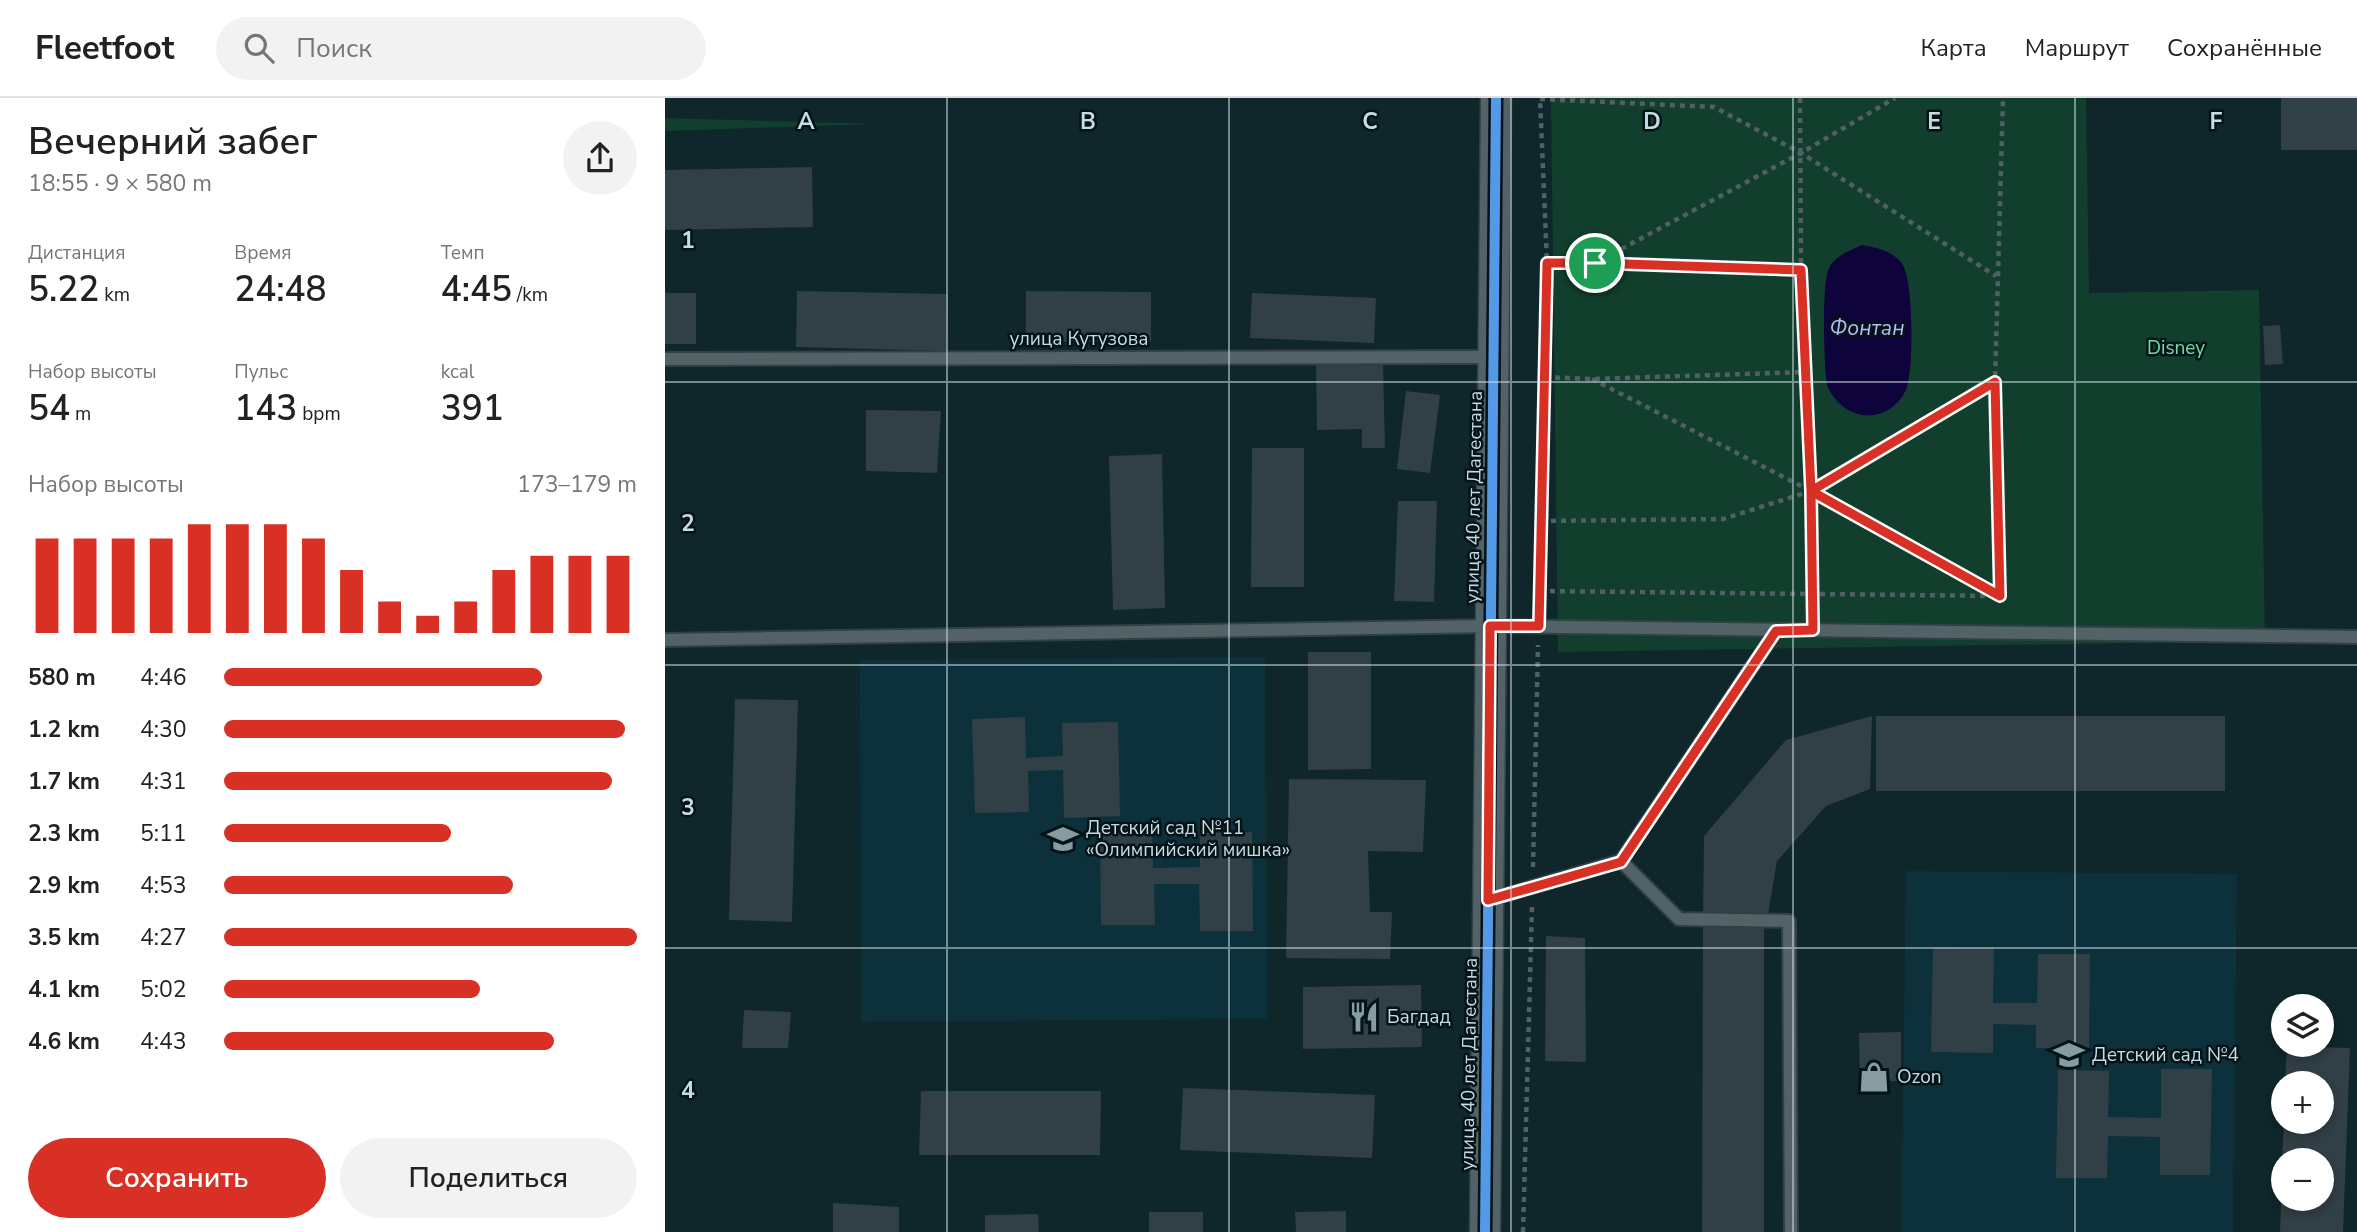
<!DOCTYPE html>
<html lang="ru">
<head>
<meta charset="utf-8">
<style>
  body { margin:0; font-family:"Nunito Sans",sans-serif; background:#f2f2f2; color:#222; height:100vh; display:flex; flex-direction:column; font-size:26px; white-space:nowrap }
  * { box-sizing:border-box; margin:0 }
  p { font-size:23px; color:#767676 }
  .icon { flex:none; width:38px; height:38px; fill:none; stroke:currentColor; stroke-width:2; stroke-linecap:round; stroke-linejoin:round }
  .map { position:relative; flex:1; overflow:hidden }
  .drawer { display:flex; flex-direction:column; background:#fff; width:665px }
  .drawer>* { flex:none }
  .tools { position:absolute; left:1606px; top:896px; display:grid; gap:14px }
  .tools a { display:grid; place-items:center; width:63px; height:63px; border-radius:50%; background:#fff; box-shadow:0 4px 10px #0003; font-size:35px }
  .pin { position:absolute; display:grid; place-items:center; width:60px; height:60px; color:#fff; margin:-30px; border:4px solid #fff; border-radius:50%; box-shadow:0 2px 7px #0007 }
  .round { display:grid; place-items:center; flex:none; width:74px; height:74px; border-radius:37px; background:#f2f2f2 }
  .summary { display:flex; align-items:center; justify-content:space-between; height:119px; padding:0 28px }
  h1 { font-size:38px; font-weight:600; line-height:52px }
  .figures { display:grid; grid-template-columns:repeat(3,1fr); gap:10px; height:119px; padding:7px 28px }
  .figures div { display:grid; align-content:center }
  .figures b { font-size:35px; font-weight:600 }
  .figures small { font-size:19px; font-weight:400 }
  .figures p { font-size:19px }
  .chart { height:196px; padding:14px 28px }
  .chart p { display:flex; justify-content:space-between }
  .chart svg { width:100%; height:126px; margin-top:7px; stroke:#d93025; stroke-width:6 }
  .button { display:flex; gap:14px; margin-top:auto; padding:14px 28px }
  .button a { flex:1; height:80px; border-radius:42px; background:#d93025; color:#fff; font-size:28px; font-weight:600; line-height:80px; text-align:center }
  .button a+a { background:#f2f2f2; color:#222 }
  ul { padding:0 28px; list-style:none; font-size:23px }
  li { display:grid; grid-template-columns:112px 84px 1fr; align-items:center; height:52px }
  li i { height:18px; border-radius:9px; background:#d93025 }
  header { display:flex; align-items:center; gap:42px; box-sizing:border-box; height:98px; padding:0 35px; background:#fff; border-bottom:2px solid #e0e0e0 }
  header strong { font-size:33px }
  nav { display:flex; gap:38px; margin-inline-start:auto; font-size:24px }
  .search { width:490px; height:63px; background:#f2f2f2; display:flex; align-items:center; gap:18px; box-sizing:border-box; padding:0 24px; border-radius:38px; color:#767676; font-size:26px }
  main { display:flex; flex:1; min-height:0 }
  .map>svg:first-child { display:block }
  .built { fill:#0c313b }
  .green { fill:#123f2d }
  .water { fill:#0f033b }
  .building { fill:#313f46 }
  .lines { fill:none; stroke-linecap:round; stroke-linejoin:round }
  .service-casing { stroke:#314044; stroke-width:16 }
  .tertiary-casing { stroke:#314044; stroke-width:33 }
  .path { stroke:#506064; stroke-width:4.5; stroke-dasharray:5 5; stroke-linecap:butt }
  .service { stroke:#536267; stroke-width:12 }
  .tertiary { stroke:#536267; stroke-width:30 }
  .cycleway-casing { stroke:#041318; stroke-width:15 }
  .cycleway { stroke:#5399e6; stroke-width:10 }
  .route-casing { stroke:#fff; stroke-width:14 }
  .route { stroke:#d93025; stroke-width:9 }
  .grid { fill:none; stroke:#c6dbe2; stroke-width:2; stroke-opacity:0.55 }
  .labels { text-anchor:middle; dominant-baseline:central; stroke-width:5; stroke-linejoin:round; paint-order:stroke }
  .street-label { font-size:19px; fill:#c6dbe2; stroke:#041318 }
  .park-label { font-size:19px; fill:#69e1a6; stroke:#041318 }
  .poi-label { font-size:19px; fill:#c6dbe2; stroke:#041318; text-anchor:start }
  .water-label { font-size:21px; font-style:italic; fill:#b7baf5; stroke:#041318 }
  .grid-label { font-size:23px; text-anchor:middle; font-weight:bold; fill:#c6dbe2; stroke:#041318; stroke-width:5; stroke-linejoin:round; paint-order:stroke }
</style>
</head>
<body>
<header>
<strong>Fleetfoot</strong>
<div class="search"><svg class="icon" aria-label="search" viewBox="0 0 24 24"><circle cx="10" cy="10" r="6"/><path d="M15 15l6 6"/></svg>Поиск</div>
<nav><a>Карта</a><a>Маршрут</a><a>Сохранённые</a></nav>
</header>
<main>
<section class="drawer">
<div class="summary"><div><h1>Вечерний забег</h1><p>18:55 · 9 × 580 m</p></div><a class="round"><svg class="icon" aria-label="share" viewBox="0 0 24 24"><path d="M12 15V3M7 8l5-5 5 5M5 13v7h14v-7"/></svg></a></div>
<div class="figures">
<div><p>Дистанция</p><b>5.22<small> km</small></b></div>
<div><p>Время</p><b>24:48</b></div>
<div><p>Темп</p><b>4:45<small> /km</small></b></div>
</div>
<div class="figures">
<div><p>Набор высоты</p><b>54<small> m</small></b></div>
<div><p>Пульс</p><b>143<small> bpm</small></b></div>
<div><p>kcal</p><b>391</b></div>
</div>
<div class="chart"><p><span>Набор высоты</span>173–179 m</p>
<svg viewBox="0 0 160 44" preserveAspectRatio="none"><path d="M5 44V11M15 44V11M25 44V11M35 44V11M45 44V6M55 44V6M65 44V6M75 44V11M85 44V22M95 44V33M105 44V38M115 44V33M125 44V22M135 44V17M145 44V17M155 44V17"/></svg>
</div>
<ul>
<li><b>580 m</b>4:46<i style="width:77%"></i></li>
<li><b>1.2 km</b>4:30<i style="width:97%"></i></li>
<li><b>1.7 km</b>4:31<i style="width:94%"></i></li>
<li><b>2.3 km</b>5:11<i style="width:55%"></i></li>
<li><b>2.9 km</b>4:53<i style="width:70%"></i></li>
<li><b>3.5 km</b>4:27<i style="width:100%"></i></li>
<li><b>4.1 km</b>5:02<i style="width:62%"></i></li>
<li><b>4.6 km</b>4:43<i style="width:80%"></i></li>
</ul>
<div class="button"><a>Сохранить</a><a>Поделиться</a></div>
</section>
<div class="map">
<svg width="1692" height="1134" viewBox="0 0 1692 1134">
  <rect width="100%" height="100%" fill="#0f262b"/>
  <path class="built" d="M600,559L602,921L196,924L195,562Z
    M1241,773L1572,776L1568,1134H1236Z"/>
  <path class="green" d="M886,0H1421L1424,195L1594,192L1600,543L893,554Z
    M0,20L208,26L0,33Z"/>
  <path class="water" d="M1197,147C1212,150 1225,152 1236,164C1249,178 1249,274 1241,292C1223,329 1177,324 1162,287C1159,269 1156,182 1165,168C1172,157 1186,152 1197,147Z"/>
  <path class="building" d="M1616,0H1692V52H1616Z
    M147,69L148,129L0,132V72Z
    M132,193L283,196L282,253L131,249Z
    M361,193L486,194V244H361Z
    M0,195H31V246H0Z
    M587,195L711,200L709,245L585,240Z
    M1615,227L1618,266L1600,267L1598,228Z
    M718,265L720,350H697V331L652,332L651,266Z
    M741,293L775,297L765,375L732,371Z
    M201,312L276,313L272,375L201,373Z
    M587,350H639V489H586Z
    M497,356L500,510L448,512L444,358Z
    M733,403H772L769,504L729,503Z
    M643,554H706V671L643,672Z
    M70,601L133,602L127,824L64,822Z
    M1207,618L1205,691L1161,708L1112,763L1103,816L1038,817L1039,738L1121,642Z
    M1211,618H1560V693H1211Z
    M360,619L361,660L398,658L397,625L453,624L455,718L399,720L398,672L363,673L364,714L310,715L307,621Z
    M624,681L761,682L758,754L703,753L705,814H727L725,861L621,860Z
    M487,729L488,770L535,769V735L587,734L588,833H535L534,786H489L490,827H436L435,730Z
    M1038,827H1099V1134H1037Z
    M881,838L920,840L921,964L880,963Z
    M1268,849L1329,850L1328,905H1372L1373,856H1425L1424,950H1371V927L1328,926V955L1266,954Z
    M756,887L757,949L638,951V889Z
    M79,912L126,914L123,950H77Z
    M1236,934V983L1195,984L1194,935Z
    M1622,948L1685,950L1678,1134H1615L1617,1084L1619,1101H1657V1062H1617L1619,1024H1657V985H1620Z
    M1496,971H1547L1545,1077H1495V1039L1443,1038L1442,1080H1391L1393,972L1444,973L1443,1019L1496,1020Z
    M518,990L710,997L707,1060L515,1052Z
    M256,993H436L435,1057H254Z
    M168,1105L234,1109V1134H168Z
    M681,1113V1134H631L630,1114Z
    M484,1114H538V1134H484Z
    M373,1116L374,1134H320V1117Z"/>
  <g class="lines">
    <g class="service-casing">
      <path id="service" d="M0,261L828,259
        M0,542L825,528L1692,539
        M956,763L1014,821L1124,823L1126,1134
        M823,802L956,763L1111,533"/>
    </g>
    <g class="tertiary-casing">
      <path id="tertiary" d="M820,1134L831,0"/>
    </g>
    <path class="path" d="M1135,0L1136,172L1146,393L1148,513
      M875,1L1049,9L1136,55L1331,178
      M882,165L1136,172
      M930,165L1136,55L1230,0
      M880,279L927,281L1141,274
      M927,281L1146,393L1334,497
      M876,423L1058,421L1146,393L1330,285
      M875,493L1335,498L1330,284L1338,0
      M874,510L882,165L875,0
      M868,769L873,547
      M858,1134L867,809"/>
    <use href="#service" class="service"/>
    <use href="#tertiary" class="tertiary"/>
    <g class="cycleway-casing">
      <path id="cycleway" d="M820,1134L831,0"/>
    </g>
    <use href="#cycleway" class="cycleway"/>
  </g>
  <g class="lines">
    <g class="route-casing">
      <path id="route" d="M930,165H882L874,528H825L823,802L956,764L1111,533L1148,532L1146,393L1330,284L1335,498L1146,393L1136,172L930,165"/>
    </g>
    <use href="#route" class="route"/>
  </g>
  <path class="grid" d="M282,0V1134M564,0V1134M846,0V1134M1128,0V1134M1410,0V1134M0,284H1692M0,567H1692M0,850H1692"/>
  <defs>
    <g id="school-bare" transform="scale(2.415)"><path d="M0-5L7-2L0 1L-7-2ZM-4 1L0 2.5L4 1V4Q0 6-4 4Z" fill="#869ca2" stroke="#041318" stroke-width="2.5" paint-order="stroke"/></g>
    <g id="restaurant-bare" transform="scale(2.415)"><path d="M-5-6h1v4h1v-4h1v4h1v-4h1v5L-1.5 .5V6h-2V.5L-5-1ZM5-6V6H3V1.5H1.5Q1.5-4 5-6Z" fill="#869ca2" stroke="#041318" stroke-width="2.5" paint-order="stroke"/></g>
    <g id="shop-bare" transform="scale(2.415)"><path d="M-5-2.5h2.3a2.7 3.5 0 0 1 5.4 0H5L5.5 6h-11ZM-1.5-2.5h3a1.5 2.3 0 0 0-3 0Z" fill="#869ca2" stroke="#041318" stroke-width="2.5" paint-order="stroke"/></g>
  </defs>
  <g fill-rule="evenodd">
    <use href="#school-bare" x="398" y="741"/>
    <use href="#restaurant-bare" x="699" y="919"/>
    <use href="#school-bare" x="1404" y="957"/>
    <use href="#shop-bare" x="1209" y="979"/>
  </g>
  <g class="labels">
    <g class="street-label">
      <text x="414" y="241">улица Кутузова</text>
      <text transform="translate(809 399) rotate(-89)">улица 40 лет Дагестана</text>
      <text transform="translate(804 966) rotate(-89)">улица 40 лет Дагестана</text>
    </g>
    <g class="park-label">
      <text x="1511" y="250">Disney</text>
    </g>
    <g class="poi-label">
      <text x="421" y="730">Детский сад №11<tspan x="421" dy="22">«Олимпийский мишка»</tspan></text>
      <text x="722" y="919">Багдад</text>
      <text x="1427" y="957">Детский сад №4</text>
      <text x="1232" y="979">Ozon</text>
    </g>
    <g class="water-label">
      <text x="1202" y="230">Фонтан</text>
    </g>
  </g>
  <g class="grid-label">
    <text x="141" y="31">A</text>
    <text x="423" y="31">B</text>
    <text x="705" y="31">C</text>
    <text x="987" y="31">D</text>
    <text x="1269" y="31">E</text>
    <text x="1551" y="31">F</text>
    <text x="23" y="150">1</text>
    <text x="23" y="433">2</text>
    <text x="23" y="717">3</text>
    <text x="23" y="1000">4</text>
  </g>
</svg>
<div class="tools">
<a><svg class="icon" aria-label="layers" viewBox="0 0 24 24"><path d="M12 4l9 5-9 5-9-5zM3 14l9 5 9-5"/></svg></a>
<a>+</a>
<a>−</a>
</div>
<div class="pin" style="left:930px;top:165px;background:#1e9e55"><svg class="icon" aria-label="arrive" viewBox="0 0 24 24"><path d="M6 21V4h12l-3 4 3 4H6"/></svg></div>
</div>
</main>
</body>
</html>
